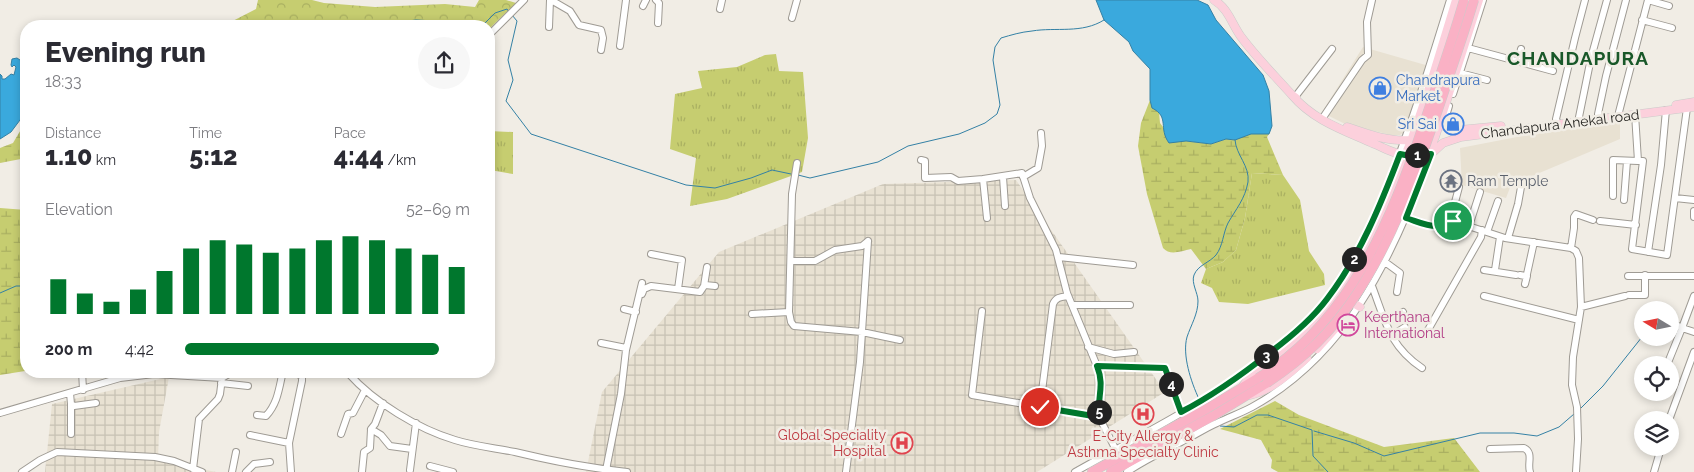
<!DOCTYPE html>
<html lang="en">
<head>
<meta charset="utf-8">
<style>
  body { margin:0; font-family:Raleway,sans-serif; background:#f7f7f7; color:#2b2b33; height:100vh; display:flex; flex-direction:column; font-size:19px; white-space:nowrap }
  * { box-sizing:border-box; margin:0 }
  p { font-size:16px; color:#7c7c81 }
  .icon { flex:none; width:28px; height:28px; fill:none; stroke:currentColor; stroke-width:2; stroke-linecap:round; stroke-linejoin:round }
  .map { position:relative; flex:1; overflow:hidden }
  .details { position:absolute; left:20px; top:20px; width:475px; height:358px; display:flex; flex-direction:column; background:#fff; border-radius:20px; box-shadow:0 2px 8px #0003 }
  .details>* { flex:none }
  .needle { width:32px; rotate:280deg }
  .buttons { position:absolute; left:1634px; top:301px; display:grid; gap:10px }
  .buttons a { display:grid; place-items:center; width:45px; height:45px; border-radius:50%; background:#fff; box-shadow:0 2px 8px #0003; font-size:25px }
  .pin { position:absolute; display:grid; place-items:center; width:42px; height:42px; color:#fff; margin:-21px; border:2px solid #fff; border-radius:50%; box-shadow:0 1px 5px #0007 }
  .km { position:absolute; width:25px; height:25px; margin:-12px; border-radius:50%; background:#222; color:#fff; font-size:14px; line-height:25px; text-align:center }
  .round { display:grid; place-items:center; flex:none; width:52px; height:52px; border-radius:26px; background:#f7f7f7 }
  .summary { display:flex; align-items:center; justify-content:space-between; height:85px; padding:0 25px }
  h1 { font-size:28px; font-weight:800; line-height:38px }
  .figures { display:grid; grid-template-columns:repeat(3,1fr); gap:8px; height:85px; padding:5px 25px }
  .figures div { display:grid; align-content:center }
  .figures b { font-size:25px; font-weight:800 }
  .figures small { font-size:14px; font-weight:400 }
  .figures p { font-size:14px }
  .chart { height:140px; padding:10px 25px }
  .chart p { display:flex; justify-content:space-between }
  .chart svg { width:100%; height:90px; margin-top:5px; stroke:#00772d; stroke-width:6 }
  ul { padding:0 25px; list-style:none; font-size:16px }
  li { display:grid; grid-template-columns:80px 60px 1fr; align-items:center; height:38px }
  li i { height:12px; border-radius:6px; background:#00772d }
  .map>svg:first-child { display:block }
  .built { fill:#e8e1d2 }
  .industrial { fill:url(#industrial-grid) }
  .grass { fill:url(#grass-tufts) }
  .wetland { fill:url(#wetland-marsh) }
  .park { fill:url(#park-crowns) }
  .water { fill:#3aa9dd; stroke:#3481a5 }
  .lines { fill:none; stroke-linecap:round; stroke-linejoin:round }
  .stream { stroke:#3481a5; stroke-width:1 }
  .minor-casing { stroke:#9f9b94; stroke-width:8 }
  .major-casing { stroke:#cbcbca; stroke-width:9 }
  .highway-casing { stroke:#cbcbca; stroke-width:10 }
  .minor { stroke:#fff; stroke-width:6 }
  .major { stroke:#fcd0dc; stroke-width:8 }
  .highway { stroke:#fab1c5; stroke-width:9 }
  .highway-bridge-casing { stroke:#cbcbca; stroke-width:10; stroke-linecap:butt }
  .highway-bridge { stroke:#fab1c5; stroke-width:9 }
  .route-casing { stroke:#fff; stroke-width:10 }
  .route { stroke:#00772d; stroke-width:6 }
  .labels { text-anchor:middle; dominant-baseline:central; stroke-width:5; stroke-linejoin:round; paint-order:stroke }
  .shop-label { font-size:14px; fill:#366cbe; stroke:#f1ede5; text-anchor:start }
  .street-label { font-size:14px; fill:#262522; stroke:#f1ede5 }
  .worship-label { font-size:14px; fill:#5b616d; stroke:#f1ede5; text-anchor:start }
  .hotel-label { font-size:14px; fill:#b23c85; stroke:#f1ede5; text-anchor:start }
  .health-label { font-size:14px; fill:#be3a42; stroke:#f1ede5; text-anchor:end }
  .district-label { font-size:19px; font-weight:bold; letter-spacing:1px; fill:#195829; stroke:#f1ede5 }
</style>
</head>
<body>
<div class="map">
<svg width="1694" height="472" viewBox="0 0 1694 472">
  <defs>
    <pattern id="industrial-grid" width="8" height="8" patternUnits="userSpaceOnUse" patternTransform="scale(1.25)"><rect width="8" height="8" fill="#e8e1d2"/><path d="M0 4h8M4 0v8" fill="none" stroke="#c7c1b4"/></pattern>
    <pattern id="grass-tufts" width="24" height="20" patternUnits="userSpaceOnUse" patternTransform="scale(1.25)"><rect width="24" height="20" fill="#c6cd70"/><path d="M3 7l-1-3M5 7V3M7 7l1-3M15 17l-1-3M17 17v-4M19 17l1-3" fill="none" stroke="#aab061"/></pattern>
    <pattern id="wetland-marsh" width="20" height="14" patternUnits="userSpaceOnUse" patternTransform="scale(1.25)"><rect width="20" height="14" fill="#c6cd70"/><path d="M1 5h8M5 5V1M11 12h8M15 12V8" fill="none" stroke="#aab061"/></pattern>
    <pattern id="park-crowns" width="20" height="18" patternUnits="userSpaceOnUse" patternTransform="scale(1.25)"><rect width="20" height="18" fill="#c6cd70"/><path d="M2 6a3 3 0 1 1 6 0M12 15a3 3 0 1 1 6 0" fill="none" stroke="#aab061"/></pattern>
  </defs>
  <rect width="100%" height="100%" fill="#f1ede5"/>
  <path class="built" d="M1363,47L1429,66L1406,130L1400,135H1391L1345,124L1329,116L1324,109Z
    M1620,122V139L1511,185L1506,198L1462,185L1460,148L1517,137Z"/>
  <path class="industrial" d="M1016,180L1165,392L1037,472H586L602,392L719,252L883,184Z
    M169,377L159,432L158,460L216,472H45L52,404Z"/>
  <path class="grass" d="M776,54L779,71L803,72L808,138L802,172L727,199L690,206L696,158L670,149L675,94L702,88L698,71L737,67L765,55Z
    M489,131L513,132V174L490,170Z
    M1252,173L1283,175L1300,200L1309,251L1324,274L1325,285L1248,304L1219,302L1212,288L1201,283L1206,269L1223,262L1236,250L1245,218Z"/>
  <path class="wetland" d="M1150,100L1159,112L1160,123L1163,127L1186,141L1211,144L1226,139L1235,140L1251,132L1269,134L1267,137L1283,175L1252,173L1245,218L1236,250L1223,262L1206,269L1191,249C1181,251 1170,256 1163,248L1147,194L1138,146L1141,123Z
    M26,121V158L0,163V148L13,143Z
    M0,208L26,210V345L25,371L0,375Z
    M1275,401L1299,415L1384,447L1454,438L1480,472H1278L1271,468L1272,460L1261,440L1220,429Z"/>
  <path class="park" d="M258,0H312L324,3L375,7L445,4L475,7L479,0H506L516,3L489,29V26H458L452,22L416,20L377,25L281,21L273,26H223L256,9Z"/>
  <path class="water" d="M1096,0H1197L1208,5L1216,20L1263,75L1269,91L1272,126L1269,134H1251L1235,140L1226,139L1211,144L1186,141L1169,143C1158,128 1170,117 1152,108L1150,100V69L1133,51L1129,42L1104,20Z
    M416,20L452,22L458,26H273L281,21L377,25Z
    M17,58L26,64V112L11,132L0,139V74L2,76V79H5L11,74L14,75L16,67L14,65L12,67L11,65L12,59Z"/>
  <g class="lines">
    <path class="stream" d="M512,15L517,21L508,60L513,80L506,101L531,134L686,185L715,188L751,178L772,170L791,174
      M482,26L495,13L507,9L509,12
      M798,175L810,178L878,162L908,146L959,134L985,123L997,114L1000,105L993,60L995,47L1001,38C1011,35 1021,32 1032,31C1056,27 1082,34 1104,20
      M0,293L16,286H26
      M1664,310L1666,308
      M1199,399C1191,382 1182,355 1187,337C1191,325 1198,314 1198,301C1198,293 1191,283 1194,275C1198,265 1209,263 1216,255C1223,246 1223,233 1228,223C1236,209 1245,199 1248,182C1250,166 1236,155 1235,140
      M1581,408L1603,386L1642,337
      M1218,424L1220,426L1234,427L1257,415H1268L1312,430L1313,456L1328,472
      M1314,431L1354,443L1384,456L1480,433H1514L1537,436L1559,427L1574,414"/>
    <g class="minor-casing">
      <path id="minor" d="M551,0L570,11L579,25L601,30L603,38L601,50
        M656,0L659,3L658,23
        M1648,0L1669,6
        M643,6L646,0
        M720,9L722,0
        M792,18L797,0
        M1642,20L1672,28
        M549,27L550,0
        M489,35L524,0
        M620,46L626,0
        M1468,48L1553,71
        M1518,61L1521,49
        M1456,72L1487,80
        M1453,94L1483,0
        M1295,97L1332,49
        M1619,112L1648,0
        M1598,114L1606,76L1626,0
        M1635,114L1638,161H1643L1632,249L1667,255L1687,108
        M1324,116L1362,60L1368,55L1367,22L1372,0
        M1579,117L1591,58L1607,0
        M1558,124L1556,119L1575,38L1585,0
        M1443,126L1449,106
        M921,160L925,161V178L951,177L958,181L983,179
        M797,163L792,194L789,312L791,322L794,326L862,332L900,340
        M1003,177L1005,206
        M1023,177L1038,168L1042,146L1041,133
        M1613,196V160L1638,161
        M1675,198L1694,200
        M1624,200L1627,161
        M1694,211V217
        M987,218L983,179L1022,173L1030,198L1056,250L1067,293L1099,371L1102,385L1098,410L1099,417L1116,450
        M1406,218C1416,221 1428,227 1438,226C1444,225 1447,221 1453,221L1505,238L1571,248L1576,251L1579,258L1581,307L1573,357L1572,385L1577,407L1578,439L1576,472
        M1450,221L1459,187
        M1600,221L1636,225
        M1469,226L1480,192
        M1487,232L1498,201
        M1500,237L1495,270L1497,272L1516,275
        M1508,238L1518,204L1521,187
        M1571,248L1574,228V217L1576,214L1593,220
        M1648,252L1661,165L1666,110
        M651,254L682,260L678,289
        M1059,257L1133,265
        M791,261H815L835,250L862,246L868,241
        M1385,262L1400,273L1397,292
        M1484,270L1497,272
        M1520,275L1525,276L1527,274L1534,242
        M1628,276H1694
        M1525,284L1527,276
        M705,285L715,286
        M1372,286C1385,320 1389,346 1422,368
        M642,294L644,289L651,286L700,292L704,286L707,267
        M1629,295H1645V275
        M1484,296L1579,320
        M1694,296L1682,328L1694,332
        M1072,305H1130
        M1581,307L1625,296
        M624,309L636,312
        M982,311L972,395L1099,417
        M752,314L789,312
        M1386,322L1403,312
        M1428,330L1481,237L1482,230
        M1391,336L1405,327
        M601,343L626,348
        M1088,347L1114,354L1134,352
        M1667,365L1682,328L1670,322
        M1097,366L1165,368L1181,413
        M82,371L83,390
        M329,371L349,374C374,402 418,429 455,440C474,446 495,448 515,452C552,461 589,468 627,472
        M221,383L248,386
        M70,393L71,404L74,406L96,403
        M1040,407L1053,304C1056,297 1061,297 1068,296
        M0,413L120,378L154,374L222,378L234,371
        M257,415L266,416C278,403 279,388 283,371
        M1669,420L1694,352
        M371,429L381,435L390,446L412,449
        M71,434V404
        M341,434L348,414L353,413L365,390
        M250,435L289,443
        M1490,449L1524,448C1534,453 1527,463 1530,472
        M430,466L453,472
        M193,469L199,419L218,399L220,394L222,378
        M410,470L416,423
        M606,470L621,394L626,350L642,283
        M22,472L40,460L57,452L155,457L174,461L202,472
        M232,472L236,452
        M246,472L254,464L270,462
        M291,472L289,443L302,381V377L295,371
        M362,472L364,452L370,448L371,429L375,424L383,403
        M846,472L860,362L868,241
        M1075,472C1140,435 1210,402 1268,354C1286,340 1305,326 1320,309C1349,276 1367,234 1384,194C1410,130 1430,65 1450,0
        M1127,472C1143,461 1160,453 1177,444C1191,438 1203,429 1217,423C1229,417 1241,413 1252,407C1345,356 1390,262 1426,166
        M1654,472L1661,448"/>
    </g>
    <g class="major-casing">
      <path id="major" d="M1214,0C1229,9 1232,25 1242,38C1257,58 1275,76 1292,95L1296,98
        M1292,95C1313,120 1343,130 1372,143C1383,147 1397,156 1409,155
        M1676,105L1694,102
        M1436,124L1459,130L1501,126
        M1347,127C1367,134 1389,142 1411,140
        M1428,154H1431L1443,143L1461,137L1694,107
        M1421,171L1435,137L1479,0
        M1355,304L1360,307
        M1317,349L1341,322
        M1243,386L1251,375L1292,344L1325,309L1346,280L1363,252L1376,225L1411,141L1431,82L1456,0
        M1250,395C1271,391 1291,372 1307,358"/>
    </g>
    <g class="highway-casing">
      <path id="highway" d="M1092,472L1208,408L1258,378
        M1111,472L1213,416L1267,383"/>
    </g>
    <use href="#minor" class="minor"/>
    <use href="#major" class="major"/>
    <use href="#highway" class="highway"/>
    <g class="highway-bridge-casing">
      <path id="highway-bridge" d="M1258,378C1350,322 1391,220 1424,123C1438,82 1452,41 1464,0
        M1267,383C1285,371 1302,358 1317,343C1380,281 1413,183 1441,101C1452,67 1464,34 1474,0"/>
    </g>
    <use href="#highway-bridge" class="highway-bridge"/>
  </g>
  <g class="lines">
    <g class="route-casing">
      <path id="route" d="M1040,407L1099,417C1097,397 1105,386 1097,366L1165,368L1181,412C1214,395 1243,374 1272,351C1292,336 1312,319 1327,299C1360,256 1381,204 1400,154L1405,155L1431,154L1406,218C1416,221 1428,227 1438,226C1444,225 1447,221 1453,221"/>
    </g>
    <use href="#route" class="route"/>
  </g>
  <defs>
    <g id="shop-ring" transform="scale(1.125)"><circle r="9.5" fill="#f1ede5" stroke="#3f7fe0" stroke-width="1.5"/><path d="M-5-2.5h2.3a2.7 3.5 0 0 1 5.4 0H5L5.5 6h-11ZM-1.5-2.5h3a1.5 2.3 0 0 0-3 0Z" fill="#3f7fe0"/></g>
    <g id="temple-ring" transform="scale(1.125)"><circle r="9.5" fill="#f1ede5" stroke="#6b7280" stroke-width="1.5"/><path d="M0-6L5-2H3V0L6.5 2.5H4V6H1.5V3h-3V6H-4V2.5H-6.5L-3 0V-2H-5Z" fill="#6b7280"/></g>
    <g id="hotel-ring" transform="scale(1.125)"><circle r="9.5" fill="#f1ede5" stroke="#d1479c" stroke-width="1.5"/><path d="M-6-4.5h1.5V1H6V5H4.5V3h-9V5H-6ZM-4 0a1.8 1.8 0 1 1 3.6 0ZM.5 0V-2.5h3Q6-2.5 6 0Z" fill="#d1479c"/></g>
    <g id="hospital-ring" transform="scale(1.125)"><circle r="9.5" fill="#f1ede5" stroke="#e0444e" stroke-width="1.5"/><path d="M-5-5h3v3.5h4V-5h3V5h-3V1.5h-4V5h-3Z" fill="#e0444e"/></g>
  </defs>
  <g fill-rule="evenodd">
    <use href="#shop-ring" x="1380" y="88"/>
    <use href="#shop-ring" x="1453" y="124"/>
    <use href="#temple-ring" x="1451" y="181"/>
    <use href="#hotel-ring" x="1348" y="325"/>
    <use href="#hospital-ring" x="1143" y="414"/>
    <use href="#hospital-ring" x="902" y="443"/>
  </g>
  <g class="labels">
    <g class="shop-label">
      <text x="1396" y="80">Chandrapura<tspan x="1396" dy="16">Market</tspan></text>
      <text x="1437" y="124" text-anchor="end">Sri Sai</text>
    </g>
    <g class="street-label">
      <text transform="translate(1560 124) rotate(-7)">Chandapura Anekal road</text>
    </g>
    <g class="worship-label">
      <text x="1467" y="181">Ram Temple</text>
    </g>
    <g class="hotel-label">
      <text x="1364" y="317">Keerthana<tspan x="1364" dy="16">International</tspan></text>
    </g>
    <g class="health-label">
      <text x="886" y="435">Global Speciality<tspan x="886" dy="16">Hospital</tspan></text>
      <text x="1143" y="436" text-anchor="middle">E-City Allergy &amp;<tspan x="1143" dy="16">Asthma Specialty Clinic</tspan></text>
    </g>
    <g class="district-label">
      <text x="1578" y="58">CHANDAPURA</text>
    </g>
  </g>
</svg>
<div class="buttons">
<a><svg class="needle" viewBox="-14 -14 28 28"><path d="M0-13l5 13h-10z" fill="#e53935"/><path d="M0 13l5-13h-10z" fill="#7c7c81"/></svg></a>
<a><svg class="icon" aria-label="locate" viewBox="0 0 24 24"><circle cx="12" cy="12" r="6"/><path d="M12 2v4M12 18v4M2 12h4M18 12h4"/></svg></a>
<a><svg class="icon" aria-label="layers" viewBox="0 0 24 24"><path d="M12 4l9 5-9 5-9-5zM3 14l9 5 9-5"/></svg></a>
</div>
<div class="pin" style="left:1453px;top:221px;background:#1e9e55"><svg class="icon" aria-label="arrive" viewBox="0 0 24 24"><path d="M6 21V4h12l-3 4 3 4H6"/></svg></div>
<div class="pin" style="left:1040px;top:407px;background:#d93025"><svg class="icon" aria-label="check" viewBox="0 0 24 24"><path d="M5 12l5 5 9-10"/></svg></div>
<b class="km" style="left:1417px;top:155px">1</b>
<b class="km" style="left:1354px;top:259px">2</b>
<b class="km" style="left:1266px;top:356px">3</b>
<b class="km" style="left:1171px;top:384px">4</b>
<b class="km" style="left:1099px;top:412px">5</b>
<section class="details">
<div class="summary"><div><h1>Evening run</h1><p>18:33</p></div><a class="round"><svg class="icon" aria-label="share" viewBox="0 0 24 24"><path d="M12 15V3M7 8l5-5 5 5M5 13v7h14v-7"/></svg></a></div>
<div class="figures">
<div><p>Distance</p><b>1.10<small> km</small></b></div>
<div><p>Time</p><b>5:12</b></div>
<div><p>Pace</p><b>4:44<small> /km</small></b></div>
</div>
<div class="chart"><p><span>Elevation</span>52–69 m</p>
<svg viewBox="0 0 160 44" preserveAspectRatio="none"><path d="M5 44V27M15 44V34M25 44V38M35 44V32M45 44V23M55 44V12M65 44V8M75 44V10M85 44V14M95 44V12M105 44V8M115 44V6M125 44V8M135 44V12M145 44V15M155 44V21"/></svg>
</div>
<ul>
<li><b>200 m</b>4:42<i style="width:89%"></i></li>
</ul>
</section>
</div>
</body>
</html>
